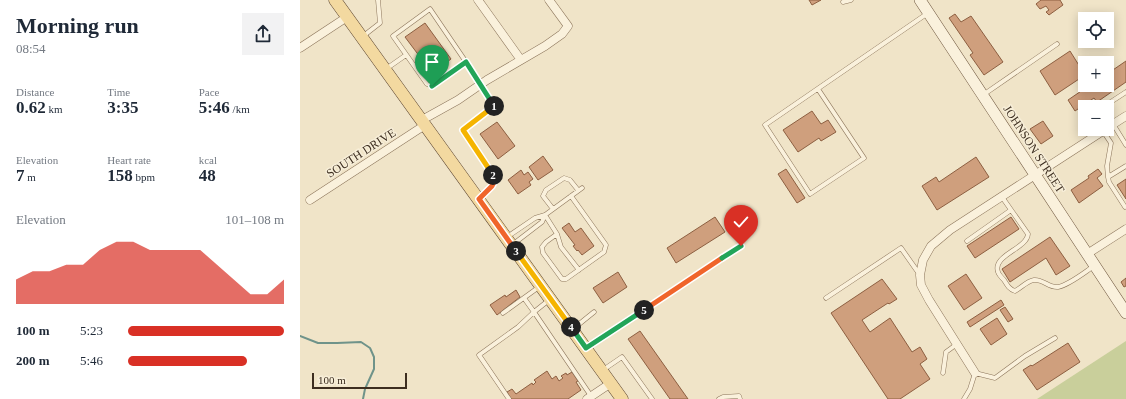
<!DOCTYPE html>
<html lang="en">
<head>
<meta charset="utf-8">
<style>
  body { margin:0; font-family:"Times New Roman",serif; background:#f2f2f3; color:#1f2937; height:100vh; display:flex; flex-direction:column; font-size:15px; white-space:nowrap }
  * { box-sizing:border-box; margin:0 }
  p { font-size:13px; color:#747a83 }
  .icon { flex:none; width:22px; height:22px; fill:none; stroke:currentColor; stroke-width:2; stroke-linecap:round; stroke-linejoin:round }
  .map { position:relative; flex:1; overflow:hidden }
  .details { display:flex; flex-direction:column; background:#fff; width:300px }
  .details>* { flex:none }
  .tools { position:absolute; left:778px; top:12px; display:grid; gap:8px }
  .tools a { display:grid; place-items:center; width:36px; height:36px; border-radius:0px; background:#fff; box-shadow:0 2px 10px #0003; font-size:20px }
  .scale { position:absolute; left:12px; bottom:10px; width:95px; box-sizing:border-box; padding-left:4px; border:2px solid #3d2e20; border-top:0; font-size:11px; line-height:14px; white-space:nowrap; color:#3d2e20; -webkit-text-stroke:3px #f7eed8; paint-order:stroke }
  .pin { position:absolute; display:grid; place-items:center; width:34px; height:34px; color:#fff; margin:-41px -17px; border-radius:50% 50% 50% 0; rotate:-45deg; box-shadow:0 0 4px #0007 }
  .pin .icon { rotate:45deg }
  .km { position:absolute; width:20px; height:20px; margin:-10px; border-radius:50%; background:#222; color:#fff; font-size:11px; line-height:20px; text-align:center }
  .round { display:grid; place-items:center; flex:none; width:42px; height:42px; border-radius:0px; background:#f2f2f3 }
  .head { display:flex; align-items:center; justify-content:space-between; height:68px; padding:0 16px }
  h1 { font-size:22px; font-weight:800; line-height:30px }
  .figures { display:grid; grid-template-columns:repeat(3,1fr); gap:6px; height:68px; padding:4px 16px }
  .figures div { display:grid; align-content:center }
  .figures b { font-size:17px; font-weight:800 }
  .figures small { font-size:11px; font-weight:400 }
  .figures p { font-size:11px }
  .chart { height:112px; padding:8px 16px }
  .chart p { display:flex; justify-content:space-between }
  .chart svg { width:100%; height:72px; margin-top:4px; fill:#d93025; opacity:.7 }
  ul { padding:0 16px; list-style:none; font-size:13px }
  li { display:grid; grid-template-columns:64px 48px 1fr; align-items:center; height:30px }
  li i { height:10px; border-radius:5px; background:#d93025 }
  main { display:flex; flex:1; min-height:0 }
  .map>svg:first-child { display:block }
  .green { fill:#c9cf9b }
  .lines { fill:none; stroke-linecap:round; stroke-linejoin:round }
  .stream { stroke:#6f938a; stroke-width:2 }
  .building { fill:#cf9f7d; stroke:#8d5f41 }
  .lane-casing { stroke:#8d765c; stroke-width:5 }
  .street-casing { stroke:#8d765c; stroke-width:9 }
  .secondary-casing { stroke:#6f573f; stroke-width:12 }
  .primary-casing { stroke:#5b4430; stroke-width:13 }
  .lane { stroke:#faf1dc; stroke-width:4 }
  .street { stroke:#faf1dc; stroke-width:8 }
  .secondary { stroke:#faf1dc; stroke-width:11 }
  .primary { stroke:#f3d9a0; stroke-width:12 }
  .split-1-casing { stroke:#fff; stroke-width:8 }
  .split-2-casing { stroke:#fff; stroke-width:8 }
  .split-3-casing { stroke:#fff; stroke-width:8 }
  .split-4-casing { stroke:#fff; stroke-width:8 }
  .split-5-casing { stroke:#fff; stroke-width:8 }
  .split-6-casing { stroke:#fff; stroke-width:8 }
  .split-7-casing { stroke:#fff; stroke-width:8 }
  .split-1 { stroke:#22a559; stroke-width:5 }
  .split-2 { stroke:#f5b400; stroke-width:5 }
  .split-3 { stroke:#f0652b; stroke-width:5 }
  .split-4 { stroke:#f5b400; stroke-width:5 }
  .split-5 { stroke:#22a559; stroke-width:5 }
  .split-6 { stroke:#f0652b; stroke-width:5 }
  .split-7 { stroke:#22a559; stroke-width:5 }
  .labels { text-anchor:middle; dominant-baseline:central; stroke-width:3; stroke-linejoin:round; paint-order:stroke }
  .street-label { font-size:12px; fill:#3d2e20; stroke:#f7eed8 }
</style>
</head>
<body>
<main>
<section class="details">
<div class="head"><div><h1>Morning run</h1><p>08:54</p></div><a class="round"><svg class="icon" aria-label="share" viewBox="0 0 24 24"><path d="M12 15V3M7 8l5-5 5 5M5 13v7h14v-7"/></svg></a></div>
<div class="figures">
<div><p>Distance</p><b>0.62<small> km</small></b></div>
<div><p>Time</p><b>3:35</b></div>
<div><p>Pace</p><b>5:46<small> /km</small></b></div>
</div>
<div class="figures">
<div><p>Elevation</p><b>7<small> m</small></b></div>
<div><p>Heart rate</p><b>158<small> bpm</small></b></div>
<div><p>kcal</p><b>48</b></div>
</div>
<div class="chart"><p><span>Elevation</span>101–108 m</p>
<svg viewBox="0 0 160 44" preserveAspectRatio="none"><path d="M0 44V29L10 24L20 24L30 20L40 20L50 11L60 6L70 6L80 11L90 11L100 11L110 11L120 20L130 29L140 38L150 38L160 29V44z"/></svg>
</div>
<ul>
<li><b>100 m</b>5:23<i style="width:100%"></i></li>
<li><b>200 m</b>5:46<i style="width:76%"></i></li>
</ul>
</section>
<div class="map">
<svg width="826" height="399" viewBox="0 0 826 399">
  <rect width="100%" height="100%" fill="#f0e4c8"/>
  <path class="green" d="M826,341V399H737Z"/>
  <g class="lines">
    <path class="stream" d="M0,336L18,343H37L61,342L70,348L74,357V369L65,389L63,399"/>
  </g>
  <path class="building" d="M509,0H521L512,5Z
    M741,0H760L763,5L749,15L746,12L749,10L746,6L740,9L736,4Z
    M655,14L661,22L671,16L703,62L684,75L670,55L673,53L649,18Z
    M125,23L151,59L132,73L105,37Z
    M770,51L785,75L755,95L740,71Z
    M826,61V82L797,102L794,98L775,111L768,100L790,85H807V74Z
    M512,111L521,124L528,120L536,132L521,141L519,138L498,152L483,130Z
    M743,121L753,136L741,144L730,129Z
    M197,122L215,146L198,159L180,134Z
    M243,156L253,170L238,180L229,167Z
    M676,157L689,177L637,210L622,186L636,177L639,182Z
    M486,169L505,198L497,203L478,174Z
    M798,169L802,174L797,178L803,186L779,203L771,190L789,178L788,176Z
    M221,170L224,175L228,172L233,179L229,182L231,185L218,194L208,180Z
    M826,179V199L817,185Z
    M415,217L425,232L376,263L367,248Z
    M711,217L719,229L675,258L667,246Z
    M269,223L275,232L281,228L294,246L282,255L278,250L277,251L273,246L275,245L262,228Z
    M750,237L770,266L756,275L746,258L710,282L702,269Z
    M318,272L327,287L303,303L293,288Z
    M666,274L682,298L664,310L648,286Z
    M826,278V286L824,287L821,282Z
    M582,279L597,299L589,304L588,303L562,320L570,332L590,318L612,352L620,347L627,359L620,364L630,379L600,399H588L531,313Z
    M216,290L220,297L197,315L190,305L205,295L206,297Z
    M701,300L704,305L670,327L667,322Z
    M705,307L713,319L708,322L700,310Z
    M697,318L707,334L691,345L680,329Z
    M340,331L388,399H370L328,339Z
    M768,343L780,362L737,390L723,370L731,365L732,366Z
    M247,371L252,379L256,376L259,381L263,378L261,376L266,373L267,375L272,372L278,381L276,382L281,390L268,399H211L207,392L212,389L216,394L232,383L233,385L236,382L234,380Z"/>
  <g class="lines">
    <g class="lane-casing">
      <path id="lane" d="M543,2L551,0
        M62,37L80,23L78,0
        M166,62L132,86L127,84L93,36L130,9L166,62L195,107L163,130L196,178L193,185L179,199
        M86,69L106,55
        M518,89L564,158L510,194L465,125L628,13
        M683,95L757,44
        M803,107L826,92
        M813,124L826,145
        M803,131L811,143L807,166L808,177L809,182L825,207
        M808,177L826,166
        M702,197L728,234C727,249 692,255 698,272C699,275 702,278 704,280C707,285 709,289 715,291C721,288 727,281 734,280C743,279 749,288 758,287C769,285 785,272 794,266
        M253,209L243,196L246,190L264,178L270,180L278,190
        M245,215L257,234L246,242L242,247L243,253L262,279H266L304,252L306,245L271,196
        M257,234L261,247L279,270
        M207,237L235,218L245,215L282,188
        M667,241L711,210
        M212,245L242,222L245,215
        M526,298L601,248L620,275
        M249,300L234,312L291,396
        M203,313L239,287
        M273,329L294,312
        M287,348L441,246
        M303,370L322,357L352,399
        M643,373L646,352L657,344
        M209,399L179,355L218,327L234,312L224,298
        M419,399L423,397L439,396L440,399
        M664,399L670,389L675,373L695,378L725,356L755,338"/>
    </g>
    <g class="street-casing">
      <path id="street" d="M178,0L221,60
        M0,48L47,17
        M122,120L158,100L187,80L245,46L262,34L268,26L249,0
        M807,128L826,116
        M10,200L125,125
        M787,254L826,229
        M675,373L629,300L621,285L620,275L623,260L631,246L650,230L806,129
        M287,399L311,383"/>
    </g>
    <g class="secondary-casing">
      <path id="secondary" d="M620,0L826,313"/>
    </g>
    <g class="primary-casing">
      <path id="primary" d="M35,0L322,399"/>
    </g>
    <use href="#lane" class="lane"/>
    <use href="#street" class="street"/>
    <use href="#secondary" class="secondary"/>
    <use href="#primary" class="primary"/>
  </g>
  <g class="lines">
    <g class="split-1-casing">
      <path id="split-1" d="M132,86L166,62L194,106"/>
    </g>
    <g class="split-2-casing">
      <path id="split-2" d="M193,175L163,130L194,106"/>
    </g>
    <g class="split-3-casing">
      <path id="split-3" d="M193,175L196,178L192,186L179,199L216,251"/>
    </g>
    <g class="split-4-casing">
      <path id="split-4" d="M216,251L271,327"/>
    </g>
    <g class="split-5-casing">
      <path id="split-5" d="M271,327L286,348L344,310"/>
    </g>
    <g class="split-6-casing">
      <path id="split-6" d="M344,310L422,258"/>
    </g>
    <g class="split-7-casing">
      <path id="split-7" d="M422,258L441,246"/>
    </g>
    <use href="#split-1" class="split-1"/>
    <use href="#split-2" class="split-2"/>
    <use href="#split-3" class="split-3"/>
    <use href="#split-4" class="split-4"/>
    <use href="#split-5" class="split-5"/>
    <use href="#split-6" class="split-6"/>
    <use href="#split-7" class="split-7"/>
  </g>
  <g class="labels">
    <g class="street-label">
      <text transform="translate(734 149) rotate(57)">JOHNSON STREET</text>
      <text transform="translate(61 153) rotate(-33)">SOUTH DRIVE</text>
    </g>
  </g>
</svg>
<div class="tools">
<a><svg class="icon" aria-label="locate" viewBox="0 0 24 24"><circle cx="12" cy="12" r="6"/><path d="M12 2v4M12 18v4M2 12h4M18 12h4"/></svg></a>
<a>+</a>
<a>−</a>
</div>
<div class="scale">100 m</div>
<div class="pin" style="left:132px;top:86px;background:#1e9e55"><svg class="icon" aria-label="arrive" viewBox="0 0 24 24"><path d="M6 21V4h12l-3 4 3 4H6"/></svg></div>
<div class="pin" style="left:441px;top:246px;background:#d93025"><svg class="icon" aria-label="check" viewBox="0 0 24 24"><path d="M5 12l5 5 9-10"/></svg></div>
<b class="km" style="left:194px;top:106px">1</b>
<b class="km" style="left:193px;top:175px">2</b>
<b class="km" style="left:216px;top:251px">3</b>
<b class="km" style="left:271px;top:327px">4</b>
<b class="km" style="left:344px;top:310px">5</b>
</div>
</main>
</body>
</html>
